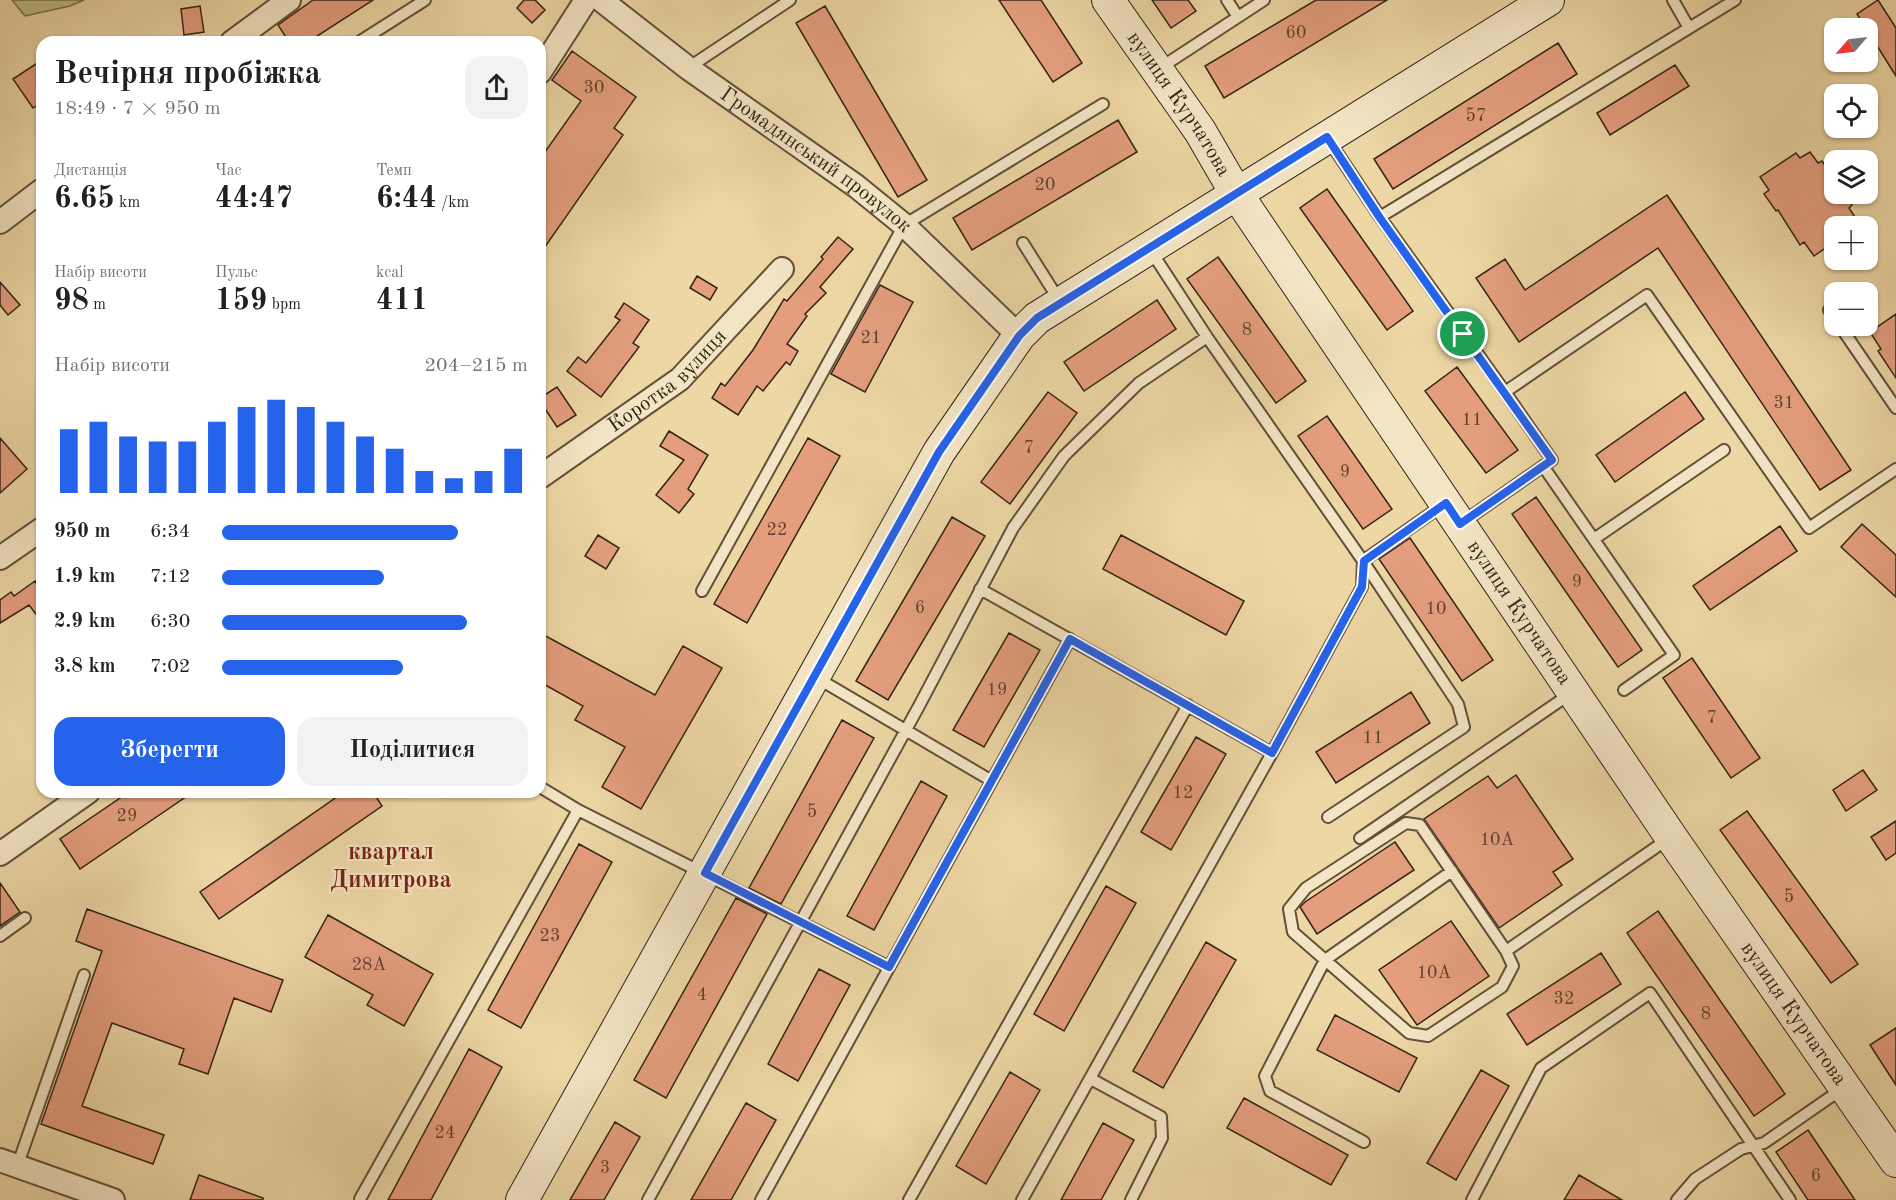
<!DOCTYPE html>
<html lang="uk">
<head>
<meta charset="utf-8">
<style>
  body { margin:0; font-family:"Old Standard TT",serif; background:#f2f2f2; color:#202124; height:100vh; display:flex; flex-direction:column; font-size:22px; white-space:nowrap }
  * { box-sizing:border-box; margin:0 }
  p { font-size:20px; color:#757577 }
  .icon { flex:none; width:33px; height:33px; fill:none; stroke:currentColor; stroke-width:2; stroke-linecap:round; stroke-linejoin:round }
  .map { position:relative; flex:1; overflow:hidden }
  .side { position:absolute; left:36px; top:36px; width:510px; height:762px; display:flex; flex-direction:column; background:#fff; border-radius:18px; box-shadow:0 2px 4px #0004 }
  .side>* { flex:none }
  .needle { width:39px; rotate:242deg }
  .buttons { position:absolute; left:1824px; top:18px; display:grid; gap:12px }
  .buttons a { display:grid; place-items:center; width:54px; height:54px; border-radius:12px; background:#fff; box-shadow:0 2px 4px #0004; font-size:30px }
  .pin { position:absolute; display:grid; place-items:center; width:51px; height:51px; color:#fff; margin:-26px; border:3px solid #fff; border-radius:50%; box-shadow:0 2px 6px #0007 }
  .round { display:grid; place-items:center; flex:none; width:63px; height:63px; border-radius:18px; background:#f2f2f2 }
  .head { display:flex; align-items:center; justify-content:space-between; height:102px; padding:0 18px }
  h1 { font-size:33px; font-weight:800; line-height:45px }
  .metrics { display:grid; grid-template-columns:repeat(3,1fr); gap:9px; height:102px; padding:6px 18px }
  .metrics div { display:grid; align-content:center }
  .metrics b { font-size:30px; font-weight:800 }
  .metrics small { font-size:16px; font-weight:400 }
  .metrics p { font-size:16px }
  .chart { height:168px; padding:12px 18px }
  .chart p { display:flex; justify-content:space-between }
  .chart svg { width:100%; height:108px; margin-top:6px; stroke:#2563eb; stroke-width:6 }
  .action { display:flex; gap:12px; margin-top:auto; padding:12px 18px }
  .action a { flex:1; height:69px; border-radius:18px; background:#2563eb; color:#fff; font-size:24px; font-weight:800; line-height:69px; text-align:center }
  .action a+a { background:#f2f2f2; color:#202124 }
  ul { padding:0 18px; list-style:none; font-size:20px }
  li { display:grid; grid-template-columns:96px 72px 1fr; align-items:center; height:45px }
  li i { height:15px; border-radius:8px; background:#2563eb }
  .map>svg:first-child { display:block }
  .green { fill:#bebd82; stroke:#78704c; stroke-width:1.5 }
  .building { fill:#e49e7e; stroke:#332317; stroke-width:1.5 }
  .lines { fill:none; stroke-linecap:round; stroke-linejoin:round }
  .lane-casing { stroke:#62503a; stroke-width:14 }
  .street-casing { stroke:#62503a; stroke-width:26 }
  .secondary-casing { stroke:#332317; stroke-width:34 }
  .lane { stroke:#f3e5c4; stroke-width:10 }
  .street { stroke:#f3e5c4; stroke-width:22 }
  .secondary { stroke:#f3e5c4; stroke-width:32 }
  .route-casing { stroke:#fff; stroke-width:12 }
  .route { stroke:#2563eb; stroke-width:8 }
  .labels { text-anchor:middle; dominant-baseline:central; stroke-width:4.5; stroke-linejoin:round; paint-order:stroke }
  .number-label { font-size:18px; fill:#5f4231 }
  .street-label { font-size:21px; fill:#332317; stroke:#f3e5c4 }
  .quarter-label { font-size:24px; font-weight:bold; fill:#7a1f14; stroke:#f3e5c4 }
</style>
</head>
<body>
<div class="map">
<svg width="1896" height="1200" viewBox="0 0 1896 1200">
  <rect width="100%" height="100%" fill="#edd7a5"/>
  <filter id="stains"><feTurbulence type="fractalNoise" baseFrequency=".00333" numOctaves="4"/><feColorMatrix values="0 0 0 0 .2 0 0 0 0 .09 0 0 0 0 .02 0 0 0 .5 -.17"/></filter>
  <radialGradient id="worn" r=".72"><stop offset=".6" stop-color="#630" stop-opacity="0"/><stop offset="1" stop-color="#630" stop-opacity=".3"/></radialGradient>
  <path class="green" d="M12,0H84L70,6L25,16Z"/>
  <path class="building" d="M313,0H373L308,42H289L278,25Z
    M524,0H535L545,10L532,23L517,8Z
    M999,0H1041L1082,63L1053,82Z
    M1152,0H1188L1196,11L1171,28Z
    M1316,0H1387L1224,98L1205,66Z
    M1878,0L1896,28V76L1857,14Z
    M200,6L204,32L184,35L181,9Z
    M825,6L927,180L898,197L796,23Z
    M1558,43L1577,74L1393,189L1374,159Z
    M572,51L636,97L614,128L623,135L540,254V159L581,101L552,80Z
    M42,60V102L33,108L13,79Z
    M1675,65L1689,86L1610,135L1597,113Z
    M1118,120L1137,152L972,250L953,218Z
    M1810,152L1818,163L1822,161L1834,179V194H1844L1852,205L1849,208L1861,226H1834V242L1814,256L1804,242L1800,245L1778,210L1776,211L1764,194L1769,190L1760,177L1796,153L1800,158Z
    M1327,189L1413,311L1387,330L1300,208Z
    M1667,195L1851,470L1820,490L1658,248L1519,342L1476,278L1505,259L1525,290Z
    M838,237L853,249L820,287L826,293L805,314L807,316L787,344L798,351L790,365L786,362L763,391L757,386L738,415L712,398L721,383L725,386L753,350L784,299L787,301L823,259L821,257Z
    M1218,257L1306,381L1276,403L1187,279Z
    M697,276L717,288L710,300L690,288Z
    M0,282L20,305L8,315L0,305Z
    M880,285L913,302L865,392L831,374Z
    M1157,300L1176,329L1084,391L1064,362Z
    M624,303L649,320L633,343L639,347L601,397L567,371L578,357L586,363L620,320L615,317Z
    M1896,314V378L1878,351L1881,349L1870,332Z
    M1457,367L1518,450L1486,473L1425,391Z
    M557,387L576,415L557,427L540,401V398Z
    M1048,392L1077,413L1010,504L981,482Z
    M1685,392L1704,419L1615,482L1596,455Z
    M1327,416L1392,509L1363,529L1298,436Z
    M669,431L708,455L688,489L694,494L679,513L656,495L684,460L660,446Z
    M0,438L27,469L0,493Z
    M808,438L840,456L747,623L714,604Z
    M1536,497L1642,650L1618,667L1512,514Z
    M952,517L985,536L888,700L856,681Z
    M1862,524L1896,555V597L1841,547Z
    M1780,526L1797,551L1710,610L1693,586Z
    M598,535L619,548L606,569L585,556Z
    M1121,535L1244,601L1226,635L1103,569Z
    M1410,538L1493,660L1462,681L1379,559Z
    M35,581L42,592V622L29,605L0,623V600L11,592L14,596Z
    M540,633L655,695L683,646L722,668L641,809L602,787L625,747L575,720L583,706L540,682Z
    M1009,633L1040,650L984,747L953,730Z
    M1692,658L1760,758L1731,778L1663,678Z
    M1411,692L1430,723L1336,783L1316,752Z
    M842,720L874,738L781,904L749,888Z
    M1196,737L1226,754L1171,850L1141,832Z
    M1863,770L1877,790L1846,811L1833,790Z
    M1516,775L1573,859L1553,872L1562,885L1499,928L1424,819L1488,776L1497,788Z
    M921,781L947,796L874,930L847,916Z
    M129,792H193L80,869L60,839Z
    M344,792H373L382,806L219,919L200,892Z
    M1747,811L1858,964L1831,983L1720,830Z
    M1896,821V853L1886,860L1871,837Z
    M1395,842L1414,870L1317,934L1300,907L1305,902Z
    M579,844L612,862L521,1028L488,1010Z
    M0,883L20,912L0,926Z
    M1106,886L1136,903L1064,1031L1034,1014Z
    M736,898L767,914L666,1098L634,1080Z
    M87,909L283,980L271,1012L234,998L208,1074L179,1064L184,1049L112,1023L82,1106L164,1135L153,1164L41,1124L102,951L76,941Z
    M1658,911L1785,1094L1754,1116L1627,933Z
    M328,915L433,974L404,1026L367,1005L373,995L305,957Z
    M1451,921L1489,976L1417,1025L1379,970Z
    M1206,942L1236,960L1163,1088L1133,1071Z
    M1601,953L1621,984L1527,1045L1507,1014Z
    M819,969L850,985L798,1081L768,1064Z
    M1335,1015L1417,1058L1399,1092L1317,1050Z
    M1896,1028V1085L1870,1045Z
    M469,1049L502,1067L431,1200H388Z
    M1481,1070L1509,1086L1456,1180L1427,1163Z
    M1010,1072L1040,1090L986,1184L956,1166Z
    M1244,1098L1348,1155L1331,1185L1227,1128Z
    M746,1103L776,1120L731,1200H691Z
    M615,1122L640,1137L604,1200H570Z
    M1103,1123L1134,1140L1101,1200H1061Z
    M1808,1130L1855,1200H1808L1776,1152Z
    M199,1175L263,1198V1200H190Z
    M1579,1175L1622,1200H1564Z"/>
  <g class="lines">
    <g class="lane-casing">
      <path id="lane" d="M1227,0L1238,17
        M1673,0L1689,28
        M359,42L425,0
        M688,68L790,0
        M1160,68L1264,0
        M1328,139L1380,217L1505,392
        M1380,217L1735,0
        M1023,243L1059,300
        M1151,251L1207,337L1363,561L1458,704L1464,727L1328,817
        M1829,310L1834,318
        M1840,326L1896,408
        M1543,466L1674,655L1624,690
        M1463,522L1552,460L1505,392L1647,295L1809,528L1896,469
        M1594,539L1724,450
        M1363,561L1443,505
        M980,589L1272,753
        M702,591L904,225L1103,104
        M817,678L992,781
        M540,787L578,810L889,967
        M1406,823L1420,825L1506,951L1513,966L1502,987L1428,1036L1409,1033L1293,932L1289,909L1306,888Z
        M1360,838L1570,694
        M0,936L25,918
        M1506,951L1668,839
        M1091,1079L1161,1117L1162,1138L1131,1200
        M1364,1142L1270,1091L1265,1076L1325,960L1452,871
        M18,1164L84,975
        M360,1199L578,810
        M648,1200L919,706L1013,528L1064,456L1139,383L1207,337
        M761,1200L1070,639
        M909,1200L1188,705
        M1022,1200L1272,753L1362,587L1363,561
        M1472,1200L1541,1068L1650,993L1790,1200
        M1677,1200L1695,1179L1741,1149L1764,1143L1842,1089"/>
    </g>
    <g class="street-casing">
      <g id="street">
        <path id="s1" d="M601,0L688,68L856,186L904,225L1019,336"/>
        <path d="M232,42L289,0"/>
        <path d="M540,72L586,0"/>
        <path d="M0,222L42,190"/>
        <path id="s2" d="M540,477L680,379L782,269"/>
        <path d="M0,558L42,529"/>
        <path d="M0,854L88,792"/>
        <path d="M0,1160L113,1200"/>
      </g>
    </g>
    <g class="secondary-casing">
      <g id="secondary">
        <path id="s3" d="M1108,0L1200,131L1236,193L1671,837L1896,1161"/>
        <path d="M522,1200L939,452L1019,336L1037,318L1548,0"/>
      </g>
    </g>
    <use href="#lane" class="lane"/>
    <use href="#street" class="street"/>
    <use href="#secondary" class="secondary"/>
  </g>
  <g class="lines">
    <g class="route-casing">
      <path id="route" d="M1327,137L1380,218L1552,460L1460,524L1446,503L1364,561L1362,587L1272,753L1070,639L889,967L705,873L939,452L1019,336L1037,318Z"/>
    </g>
    <use href="#route" class="route"/>
  </g>
  <g class="labels">
    <g class="number-label">
      <text x="1296" y="33">60</text>
      <text x="594" y="88">30</text>
      <text x="1476" y="116">57</text>
      <text x="1045" y="185">20</text>
      <text x="1247" y="330">8</text>
      <text x="871" y="338">21</text>
      <text x="1784" y="403">31</text>
      <text x="1472" y="420">11</text>
      <text x="1029" y="448">7</text>
      <text x="1345" y="472">9</text>
      <text x="777" y="530">22</text>
      <text x="1577" y="582">9</text>
      <text x="920" y="608">6</text>
      <text x="1436" y="609">10</text>
      <text x="997" y="690">19</text>
      <text x="1712" y="718">7</text>
      <text x="1373" y="738">11</text>
      <text x="1183" y="793">12</text>
      <text x="812" y="812">5</text>
      <text x="127" y="816">29</text>
      <text x="1497" y="840">10А</text>
      <text x="1789" y="897">5</text>
      <text x="550" y="936">23</text>
      <text x="369" y="965">28А</text>
      <text x="1434" y="973">10А</text>
      <text x="702" y="995">4</text>
      <text x="1564" y="999">32</text>
      <text x="1706" y="1014">8</text>
      <text x="445" y="1133">24</text>
      <text x="605" y="1168">3</text>
      <text x="1816" y="1176">6</text>
    </g>
    <g class="street-label">
      <text stroke="none"><textPath href="#s3" startOffset="126">вулиця Курчатова</textPath></text>
      <text stroke="none"><textPath href="#s1" startOffset="268">Громадянський провулок</textPath></text>
      <text stroke="none"><textPath href="#s2" startOffset="160">Коротка вулиця</textPath></text>
      <text stroke="none"><textPath href="#s3" startOffset="738">вулиця Курчатова</textPath></text>
      <text stroke="none"><textPath href="#s3" startOffset="1224">вулиця Курчатова</textPath></text>
    </g>
    <g class="quarter-label">
      <text x="391" y="853">квартал<tspan x="391" dy="28">Димитрова</tspan></text>
    </g>
  </g>
  <rect width="100%" height="100%" filter="url(#stains)"/>
  <rect width="100%" height="100%" fill="url(#worn)"/>
</svg>
<div class="buttons">
<a><svg class="needle" viewBox="-14 -14 28 28"><path d="M0-13l5 13h-10z" fill="#e53935"/><path d="M0 13l5-13h-10z" fill="#757577"/></svg></a>
<a><svg class="icon" aria-label="locate" viewBox="0 0 24 24"><circle cx="12" cy="12" r="6"/><path d="M12 2v4M12 18v4M2 12h4M18 12h4"/></svg></a>
<a><svg class="icon" aria-label="layers" viewBox="0 0 24 24"><path d="M12 4l9 5-9 5-9-5zM3 14l9 5 9-5"/></svg></a>
<a>+</a>
<a>−</a>
</div>
<div class="pin" style="left:1463px;top:334px;background:#1e9e55"><svg class="icon" aria-label="arrive" viewBox="0 0 24 24"><path d="M6 21V4h12l-3 4 3 4H6"/></svg></div>
<section class="side">
<div class="head"><div><h1>Вечірня пробіжка</h1><p>18:49 · 7 × 950 m</p></div><a class="round"><svg class="icon" aria-label="share" viewBox="0 0 24 24"><path d="M12 15V3M7 8l5-5 5 5M5 13v7h14v-7"/></svg></a></div>
<div class="metrics">
<div><p>Дистанція</p><b>6.65<small> km</small></b></div>
<div><p>Час</p><b>44:47</b></div>
<div><p>Темп</p><b>6:44<small> /km</small></b></div>
</div>
<div class="metrics">
<div><p>Набір висоти</p><b>98<small> m</small></b></div>
<div><p>Пульс</p><b>159<small> bpm</small></b></div>
<div><p>kcal</p><b>411</b></div>
</div>
<div class="chart"><p><span>Набір висоти</span>204–215 m</p>
<svg viewBox="0 0 160 44" preserveAspectRatio="none"><path d="M5 44V18M15 44V15M25 44V21M35 44V23M45 44V23M55 44V15M65 44V9M75 44V6M85 44V9M95 44V15M105 44V21M115 44V26M125 44V35M135 44V38M145 44V35M155 44V26"/></svg>
</div>
<ul>
<li><b>950 m</b>6:34<i style="width:77%"></i></li>
<li><b>1.9 km</b>7:12<i style="width:53%"></i></li>
<li><b>2.9 km</b>6:30<i style="width:80%"></i></li>
<li><b>3.8 km</b>7:02<i style="width:59%"></i></li>
</ul>
<div class="action"><a>Зберегти</a><a>Поділитися</a></div>
</section>
</div>
</body>
</html>
